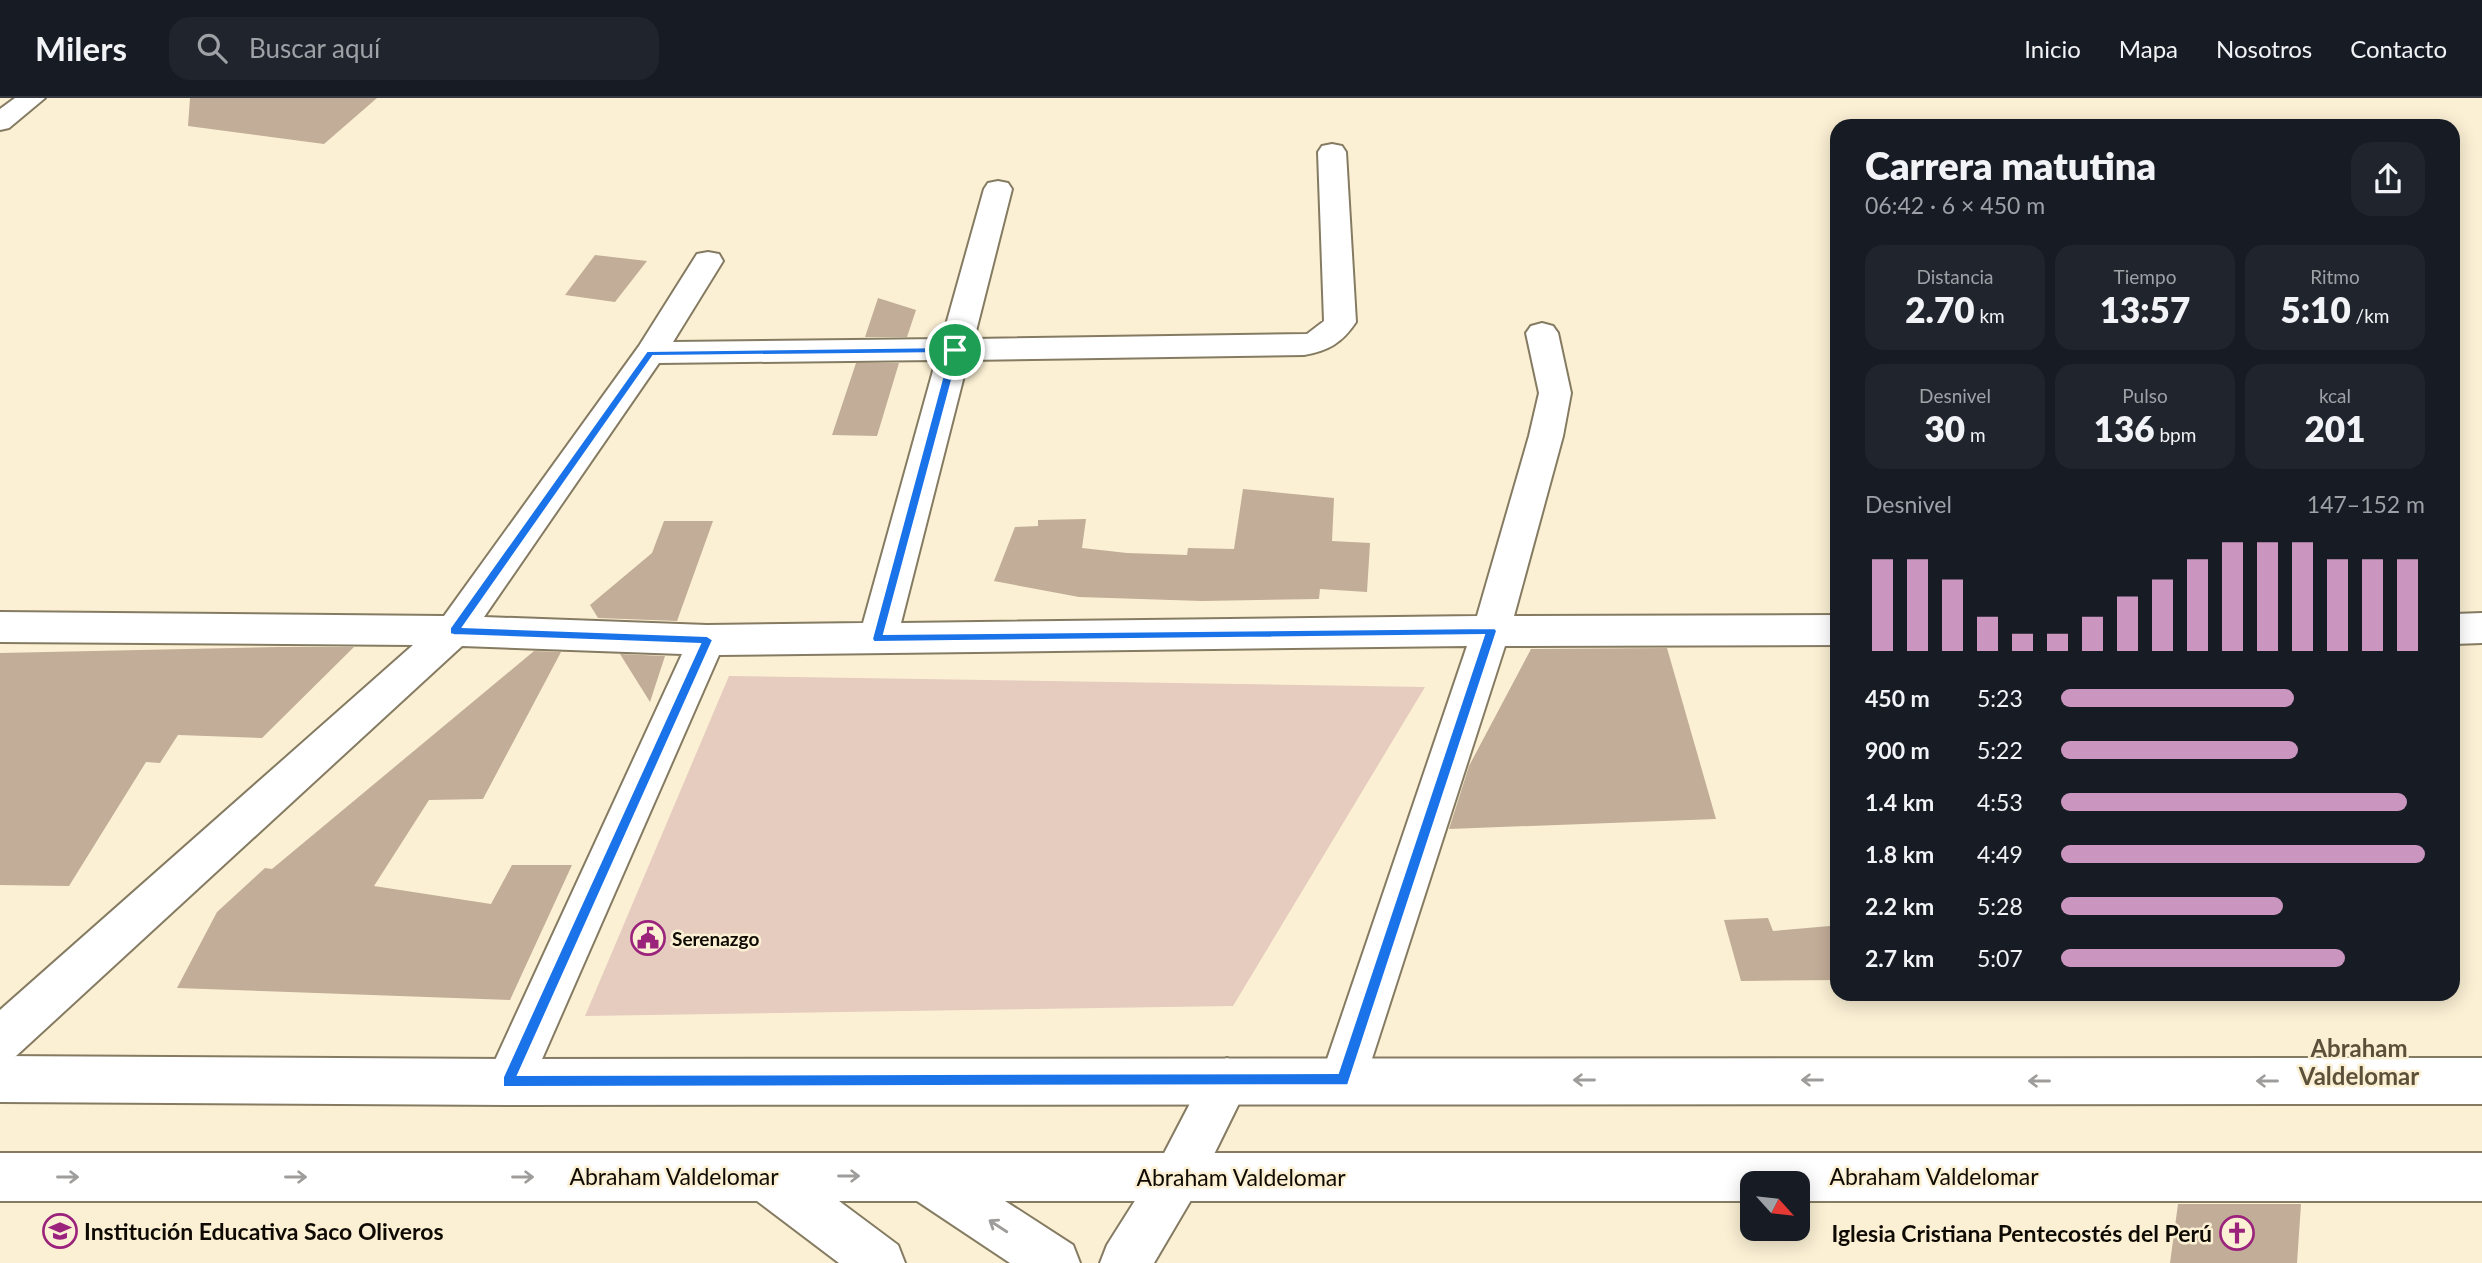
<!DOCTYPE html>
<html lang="es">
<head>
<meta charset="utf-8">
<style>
  body { margin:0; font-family:Lato,sans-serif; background:#20242c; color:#f1f3f6; height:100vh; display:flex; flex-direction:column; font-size:26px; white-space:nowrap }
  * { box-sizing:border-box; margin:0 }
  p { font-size:23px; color:#9ea1a6 }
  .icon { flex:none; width:38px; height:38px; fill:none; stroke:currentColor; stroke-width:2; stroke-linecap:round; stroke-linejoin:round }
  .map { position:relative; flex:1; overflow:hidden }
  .panel { position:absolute; left:1830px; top:21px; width:630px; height:882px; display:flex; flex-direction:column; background:#171b24; border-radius:21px; box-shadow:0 4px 18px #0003 }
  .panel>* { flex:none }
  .needle { width:46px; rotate:117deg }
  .buttons { position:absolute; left:1740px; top:1073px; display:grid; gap:14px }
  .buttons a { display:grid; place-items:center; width:70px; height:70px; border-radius:14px; background:#171b24; box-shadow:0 4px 18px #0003; font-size:35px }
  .pin { position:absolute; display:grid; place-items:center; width:60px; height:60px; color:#fff; margin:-30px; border:4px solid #fff; border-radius:50%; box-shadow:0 2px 7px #0007 }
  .round { display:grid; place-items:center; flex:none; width:74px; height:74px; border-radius:21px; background:#20242c }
  .headline { display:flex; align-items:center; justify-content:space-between; height:119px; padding:0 35px }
  h1 { font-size:38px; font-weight:800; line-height:52px }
  .stats { display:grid; grid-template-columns:repeat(3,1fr); gap:10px; height:119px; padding:7px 35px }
  .stats div { display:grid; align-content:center; border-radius:18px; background:#20242c; text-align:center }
  .stats b { font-size:35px; font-weight:800 }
  .stats small { font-size:19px; font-weight:400 }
  .stats p { font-size:19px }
  .chart { height:196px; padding:14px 35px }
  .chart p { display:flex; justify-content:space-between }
  .chart svg { width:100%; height:126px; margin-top:7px; stroke:#ca95bf; stroke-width:6 }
  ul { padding:0 35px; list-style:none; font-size:23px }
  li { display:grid; grid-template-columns:112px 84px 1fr; align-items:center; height:52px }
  li i { height:18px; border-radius:9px; background:#ca95bf }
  header { display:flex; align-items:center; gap:42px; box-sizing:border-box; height:98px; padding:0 35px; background:#171b24; border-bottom:2px solid #363941 }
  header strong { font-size:33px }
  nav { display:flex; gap:38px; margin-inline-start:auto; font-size:24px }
  .search { width:490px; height:63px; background:#20242c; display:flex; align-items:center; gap:18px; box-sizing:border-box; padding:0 24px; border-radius:21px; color:#9ea1a6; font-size:26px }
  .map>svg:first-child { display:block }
  .green { fill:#e6cbbf }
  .building { fill:#c2ad98 }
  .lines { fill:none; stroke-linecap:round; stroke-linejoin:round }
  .street-casing { stroke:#857b62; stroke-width:4 }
  .secondary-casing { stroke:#857b62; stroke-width:4 }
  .street { fill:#fff; fill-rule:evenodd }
  .secondary { fill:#fff; fill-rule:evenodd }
  .oneway { stroke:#9f9d9b }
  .route { fill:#1a73e8; stroke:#fff; stroke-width:2; fill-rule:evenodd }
  .labels { text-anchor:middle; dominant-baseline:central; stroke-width:5; stroke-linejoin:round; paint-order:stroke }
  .poi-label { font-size:19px; font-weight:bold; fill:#0f0b04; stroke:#fbf0d4; text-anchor:start }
  .near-street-label { font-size:23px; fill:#0f0b04; stroke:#fbf0d4 }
  .near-poi-label { font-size:23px; font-weight:bold; fill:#0f0b04; stroke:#fbf0d4; text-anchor:start }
  .near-neighbourhood-label { font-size:24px; font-weight:bold; fill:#5b513a; stroke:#fbf0d4 }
</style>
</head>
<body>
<header>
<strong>Milers</strong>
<div class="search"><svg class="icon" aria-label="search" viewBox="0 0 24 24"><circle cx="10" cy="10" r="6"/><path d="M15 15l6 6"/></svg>Buscar aquí</div>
<nav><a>Inicio</a><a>Mapa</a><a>Nosotros</a><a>Contacto</a></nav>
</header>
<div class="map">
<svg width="2482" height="1165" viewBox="0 0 2482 1165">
  <rect width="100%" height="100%" fill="#fbf0d4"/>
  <path class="green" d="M729,578L1425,589L1233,908L585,918Z"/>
  <path class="building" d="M190,0H377L324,46L188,28Z
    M595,157L647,163L615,204L565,197Z
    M878,200L916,212L907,239H865Z
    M856,265H899L877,338L832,337Z
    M1243,391L1334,400L1332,443L1370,445L1367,494L1320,491L1319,501L1202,503L1079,499L994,483L1015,429L1038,428V422L1086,421L1082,450L1127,455L1187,457L1188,450L1234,451Z
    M664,423H713L677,523L598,520L590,507L652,455Z
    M279,549H354L262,640L178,637L160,665L146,664L69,788L0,787V555Z
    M1667,550L1716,721L1449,731L1469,668L1531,551Z
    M534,553L561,554L483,701L429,702L374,788L491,806L512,767H572L510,902L177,890L217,814L265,770L272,771Z
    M620,556L665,558L650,604Z
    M1768,820L1773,833L1830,828L1838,851V882L1741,883L1724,822Z
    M2178,1106H2301L2297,1165H2170Z"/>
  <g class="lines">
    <g class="street-casing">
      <path id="street" d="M15,0H45L9,30L0,32V11Z
        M1332,46L1342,48L1346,54L1356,224C1342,245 1328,253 1304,257L968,262L901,525L1477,518L1529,338L1539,295L1526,235L1531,228L1542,225L1553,228L1558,235L1571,295L1563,338L1514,518L1838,517V547L1505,548L1360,998L1343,1005L1326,998L1320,982L1467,548L719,557L525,1000L508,1007L491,1000L485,984L682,556L462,548L16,958L0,964V912L413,547L0,544V514L444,518L639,248L697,156L708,154L719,156L723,163L673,244L942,241L984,91L988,85L998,83L1008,85L1012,91L974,241L1307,236L1324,223L1318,54L1322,48ZM936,262L863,525L707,527L484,519L659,265Z
        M2482,515V545L2454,546V516Z
        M1227,960L1244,967L1250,983L1194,1097L1154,1165H1100L1107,1147L1160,1063L1210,967Z"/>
    </g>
    <g class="secondary-casing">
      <path id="secondary" d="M0,958L508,961L2482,960V1006L508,1007L0,1004Z
        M0,1055H2482V1103H1797V1085H1752V1103H1005L1073,1147L1080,1165H1010L917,1103H839L898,1147L905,1165H839L757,1103H0Z"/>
    </g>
    <use href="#street" class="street"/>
    <use href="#secondary" class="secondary"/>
  </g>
  <defs><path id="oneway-shaft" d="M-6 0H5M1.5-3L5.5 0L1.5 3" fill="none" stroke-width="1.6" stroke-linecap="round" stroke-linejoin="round" transform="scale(1.75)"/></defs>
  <g class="oneway">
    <use href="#oneway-shaft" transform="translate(1584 982) rotate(-180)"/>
    <use href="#oneway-shaft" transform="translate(1812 982) rotate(-180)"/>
    <use href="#oneway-shaft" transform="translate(2039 983) rotate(-180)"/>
    <use href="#oneway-shaft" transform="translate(2267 983) rotate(-180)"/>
    <use href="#oneway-shaft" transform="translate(849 1078)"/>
    <use href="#oneway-shaft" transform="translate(68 1079)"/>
    <use href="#oneway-shaft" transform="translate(296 1079)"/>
    <use href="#oneway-shaft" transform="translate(523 1079)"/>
    <use href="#oneway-shaft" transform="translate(998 1128) rotate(-147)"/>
  </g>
  <path class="route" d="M955,249L960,252L884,536L1495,530L1497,533L1348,987L503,989V979L700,546L454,537L450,536V530L647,253ZM949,255L872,541L874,544L1484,537L1338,975L518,977L713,542L707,538L463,529L653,258Z"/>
  <defs>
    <g id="civic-ring" transform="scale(1.75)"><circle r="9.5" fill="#fbf0d4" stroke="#9b237c" stroke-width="1.5"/><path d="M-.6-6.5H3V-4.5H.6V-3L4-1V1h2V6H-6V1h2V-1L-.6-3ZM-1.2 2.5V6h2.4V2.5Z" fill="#9b237c"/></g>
    <g id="school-ring" transform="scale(1.75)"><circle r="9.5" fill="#fbf0d4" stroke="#9b237c" stroke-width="1.5"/><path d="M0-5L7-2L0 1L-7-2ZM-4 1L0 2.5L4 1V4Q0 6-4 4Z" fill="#9b237c"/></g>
    <g id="church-ring" transform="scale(1.75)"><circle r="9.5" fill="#fbf0d4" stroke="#9b237c" stroke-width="1.5"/><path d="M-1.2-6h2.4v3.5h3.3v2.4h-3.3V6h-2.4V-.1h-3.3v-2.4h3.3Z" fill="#9b237c"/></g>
  </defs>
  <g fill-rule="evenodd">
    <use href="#civic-ring" x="648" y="840"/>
    <use href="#school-ring" x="60" y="1133"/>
    <use href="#church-ring" x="2237" y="1135"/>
  </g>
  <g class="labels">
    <g class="poi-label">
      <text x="672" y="840">Serenazgo</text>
    </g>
    <g class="near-street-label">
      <text x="674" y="1078">Abraham Valdelomar</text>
      <text x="1934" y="1078">Abraham Valdelomar</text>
      <text x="1241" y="1079">Abraham Valdelomar</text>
    </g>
    <g class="near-poi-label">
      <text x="84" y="1133">Institución Educativa Saco Oliveros</text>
      <text x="2212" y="1135" text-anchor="end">Iglesia Cristiana Pentecostés del Perú</text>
    </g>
    <g class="near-neighbourhood-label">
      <text x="2359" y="949">Abraham<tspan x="2359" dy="28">Valdelomar</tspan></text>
    </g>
  </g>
</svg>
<div class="buttons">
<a><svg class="needle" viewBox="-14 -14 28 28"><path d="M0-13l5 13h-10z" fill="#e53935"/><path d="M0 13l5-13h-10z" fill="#9ea1a6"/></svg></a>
</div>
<div class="pin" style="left:955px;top:252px;background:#1e9e55"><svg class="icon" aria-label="arrive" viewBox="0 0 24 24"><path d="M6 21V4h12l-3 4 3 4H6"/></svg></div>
<section class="panel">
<div class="headline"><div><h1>Carrera matutina</h1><p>06:42 · 6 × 450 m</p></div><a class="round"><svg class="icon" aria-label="share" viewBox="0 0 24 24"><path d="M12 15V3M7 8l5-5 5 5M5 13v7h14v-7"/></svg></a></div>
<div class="stats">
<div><p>Distancia</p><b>2.70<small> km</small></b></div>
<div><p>Tiempo</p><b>13:57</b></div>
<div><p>Ritmo</p><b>5:10<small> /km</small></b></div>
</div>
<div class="stats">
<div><p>Desnivel</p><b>30<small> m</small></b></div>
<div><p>Pulso</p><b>136<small> bpm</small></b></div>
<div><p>kcal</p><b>201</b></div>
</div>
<div class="chart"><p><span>Desnivel</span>147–152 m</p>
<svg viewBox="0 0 160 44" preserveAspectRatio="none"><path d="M5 44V12M15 44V12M25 44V19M35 44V32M45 44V38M55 44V38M65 44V32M75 44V25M85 44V19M95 44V12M105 44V6M115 44V6M125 44V6M135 44V12M145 44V12M155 44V12"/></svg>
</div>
<ul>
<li><b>450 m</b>5:23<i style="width:64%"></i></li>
<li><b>900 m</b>5:22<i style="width:65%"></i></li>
<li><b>1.4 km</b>4:53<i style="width:95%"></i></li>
<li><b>1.8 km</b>4:49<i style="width:100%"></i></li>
<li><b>2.2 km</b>5:28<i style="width:61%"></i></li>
<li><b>2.7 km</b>5:07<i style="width:78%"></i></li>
</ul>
</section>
</div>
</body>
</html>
